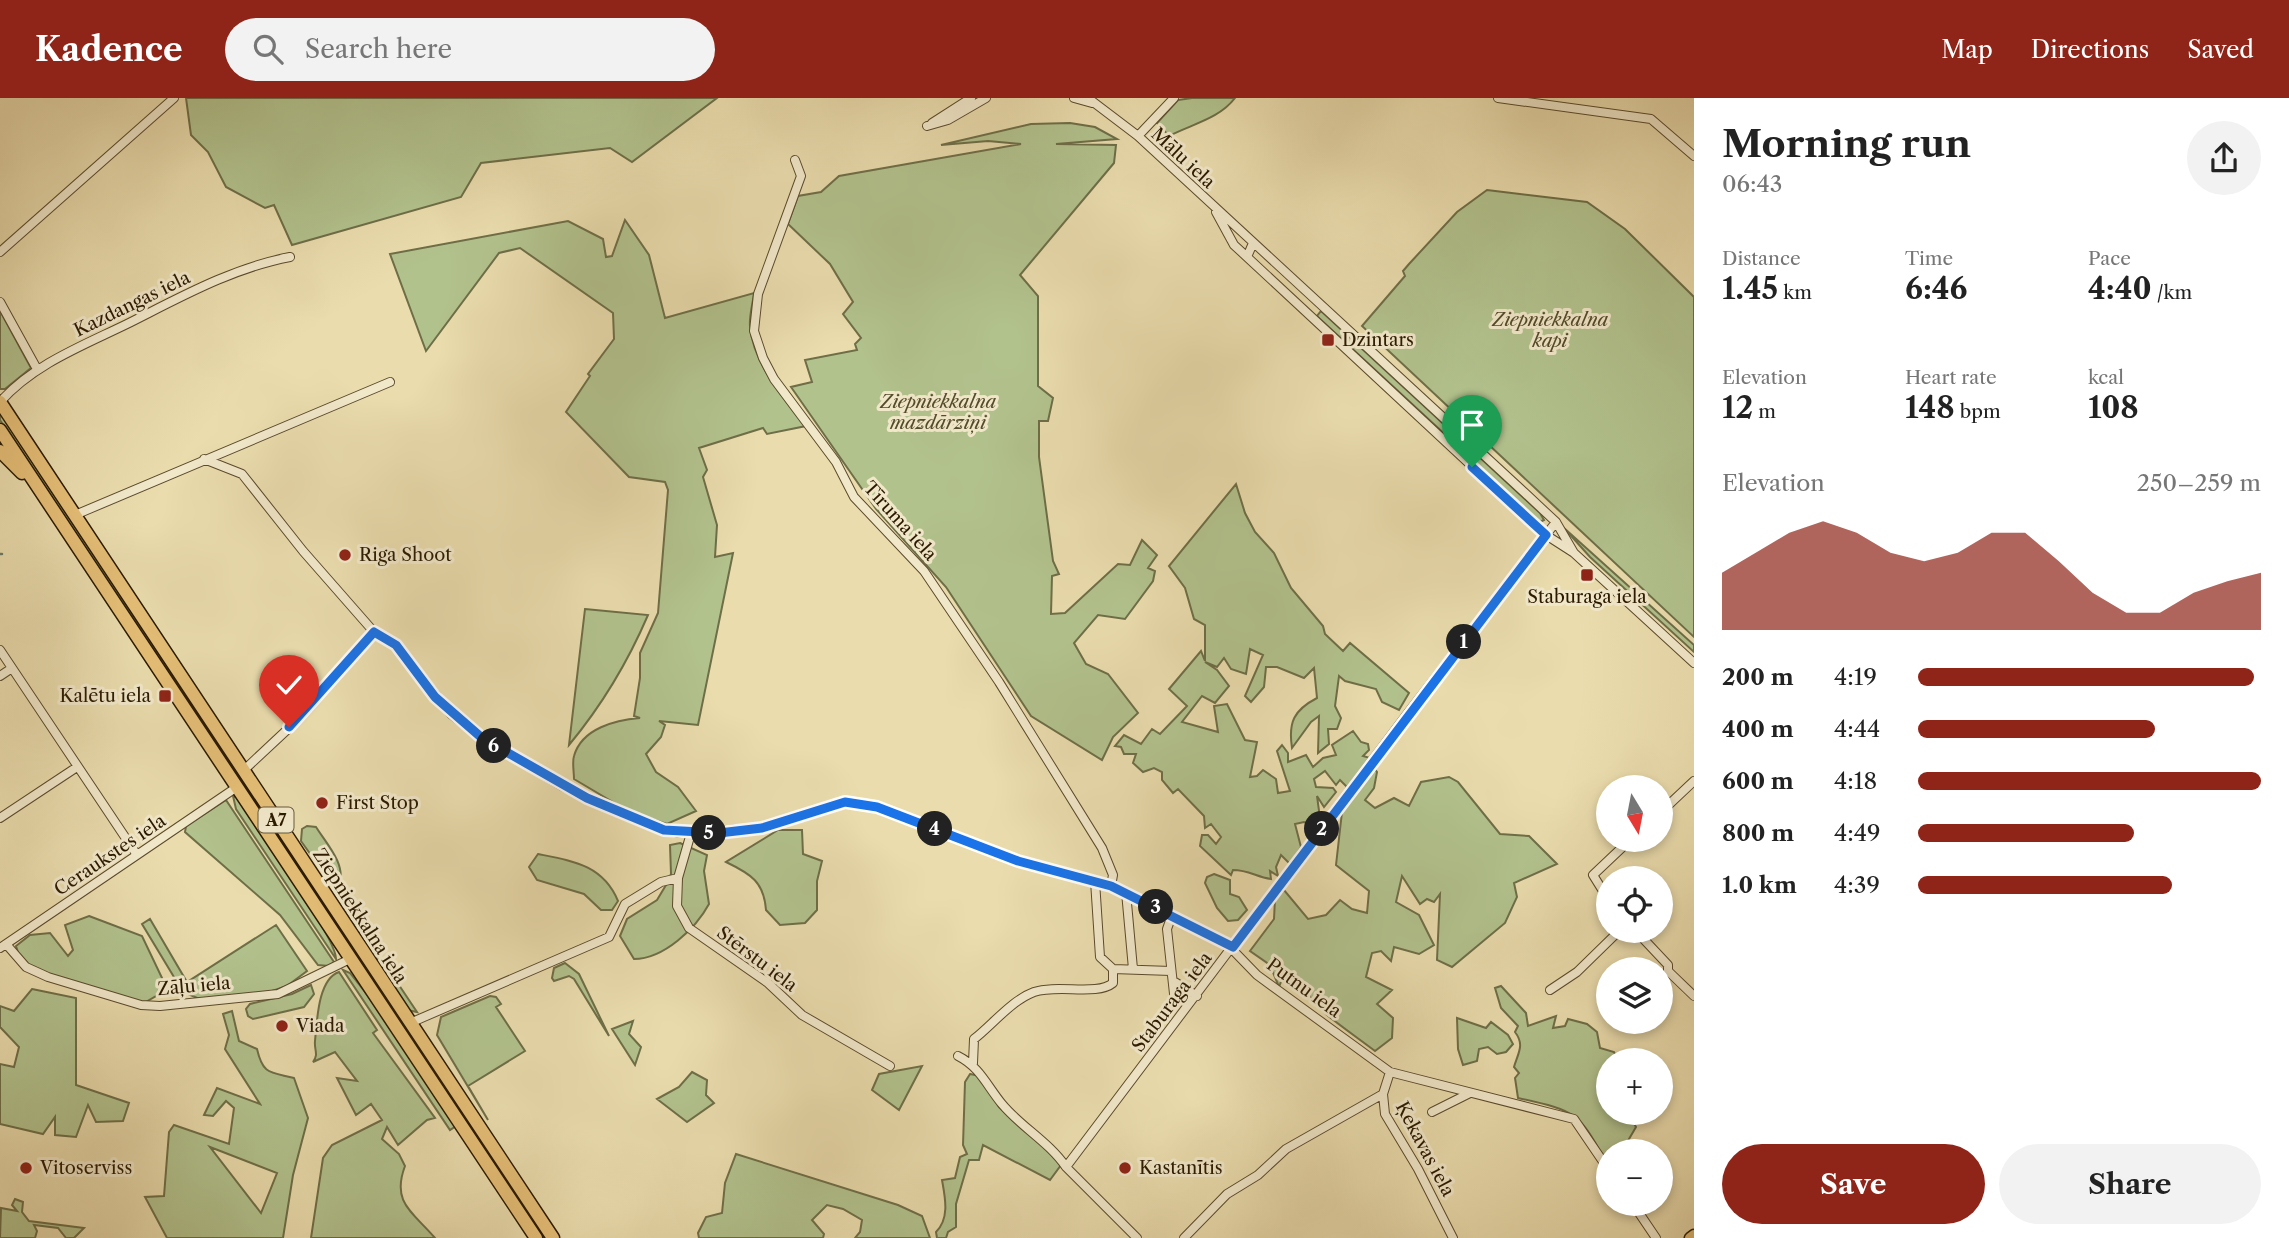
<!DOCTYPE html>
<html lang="en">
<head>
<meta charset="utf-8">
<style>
  body { margin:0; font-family:"Libre Caslon Text",serif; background:#f2f2f2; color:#222; height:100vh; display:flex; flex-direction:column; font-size:26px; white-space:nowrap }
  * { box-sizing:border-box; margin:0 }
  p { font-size:23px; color:#767676 }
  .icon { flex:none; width:38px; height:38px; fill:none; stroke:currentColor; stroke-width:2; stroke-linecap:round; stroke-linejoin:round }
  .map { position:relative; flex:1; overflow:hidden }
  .sheet { display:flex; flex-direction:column; background:#fff; width:595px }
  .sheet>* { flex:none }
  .needle { width:46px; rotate:170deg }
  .tools { position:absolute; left:1596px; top:677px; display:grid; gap:14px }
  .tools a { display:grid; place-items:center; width:77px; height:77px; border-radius:50%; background:#fff; box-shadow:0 4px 10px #0003; font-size:35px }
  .pin { position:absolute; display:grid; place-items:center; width:60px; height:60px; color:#fff; margin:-72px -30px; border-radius:50% 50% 50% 0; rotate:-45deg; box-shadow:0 0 7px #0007 }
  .pin .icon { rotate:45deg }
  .km { position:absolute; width:35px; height:35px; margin:-18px; border-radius:50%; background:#222; color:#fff; font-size:19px; line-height:35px; text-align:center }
  .round { display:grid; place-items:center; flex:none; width:74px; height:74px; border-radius:37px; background:#f2f2f2 }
  .summary { display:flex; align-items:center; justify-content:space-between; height:119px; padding:0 28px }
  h1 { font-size:38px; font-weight:700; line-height:52px }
  .figures { display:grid; grid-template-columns:repeat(3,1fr); gap:10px; height:119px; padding:7px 28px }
  .figures div { display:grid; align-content:center }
  .figures b { font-size:30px; font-weight:700 }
  .figures small { font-size:19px; font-weight:400 }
  .figures p { font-size:19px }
  .chart { height:196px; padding:14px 28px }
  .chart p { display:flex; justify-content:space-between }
  .chart svg { width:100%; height:126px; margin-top:7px; fill:#8f2418; opacity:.7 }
  .button { display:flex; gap:14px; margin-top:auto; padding:14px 28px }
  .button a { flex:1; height:80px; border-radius:42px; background:#8f2418; color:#fff; font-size:28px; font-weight:700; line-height:80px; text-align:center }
  .button a+a { background:#f2f2f2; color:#222 }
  ul { padding:0 28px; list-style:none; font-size:23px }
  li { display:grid; grid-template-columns:112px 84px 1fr; align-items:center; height:52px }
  li i { height:18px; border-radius:9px; background:#8f2418 }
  header { display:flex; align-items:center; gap:42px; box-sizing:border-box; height:98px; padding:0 35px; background:#8f2418; color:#fff }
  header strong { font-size:33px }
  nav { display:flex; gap:38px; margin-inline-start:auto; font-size:24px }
  .search { width:490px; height:63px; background:#f2f2f2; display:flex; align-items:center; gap:18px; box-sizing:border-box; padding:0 24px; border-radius:38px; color:#767676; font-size:26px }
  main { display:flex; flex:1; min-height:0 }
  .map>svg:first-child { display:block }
  .green { fill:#b2c28d; stroke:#6e6e47; stroke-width:2; fill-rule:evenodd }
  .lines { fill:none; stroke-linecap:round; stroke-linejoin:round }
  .stream { stroke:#6c7b69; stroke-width:2.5 }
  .minor-casing { stroke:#5b4a2c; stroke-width:10 }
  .major-casing { stroke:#2b1a01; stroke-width:13 }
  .highway-casing { stroke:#2b1a01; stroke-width:15 }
  .minor { stroke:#f1e8ca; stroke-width:8 }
  .major { stroke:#e5be76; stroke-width:10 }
  .highway { stroke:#e5be76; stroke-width:12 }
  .route-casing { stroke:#fff; stroke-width:14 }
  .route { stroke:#1a73e8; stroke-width:9 }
  .poi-dot { fill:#8f2418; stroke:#f1e8ca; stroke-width:2.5 }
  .labels { text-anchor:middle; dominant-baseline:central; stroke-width:6; stroke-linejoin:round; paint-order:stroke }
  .shield { fill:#f1e8ca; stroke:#66583d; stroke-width:2 }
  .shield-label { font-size:16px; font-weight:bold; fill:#2b1a01 }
  .street-label { font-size:18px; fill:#2b1a01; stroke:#f1e8ca }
  .park-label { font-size:18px; font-style:italic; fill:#544c2b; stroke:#f1e8ca }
  .poi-label { font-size:18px; fill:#2b1a01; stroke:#f1e8ca; text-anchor:start }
</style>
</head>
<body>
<header>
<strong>Kadence</strong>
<div class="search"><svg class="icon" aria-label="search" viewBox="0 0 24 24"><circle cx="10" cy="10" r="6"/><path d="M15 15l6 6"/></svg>Search here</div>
<nav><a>Map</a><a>Directions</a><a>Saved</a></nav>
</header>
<main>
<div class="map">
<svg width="1694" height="1140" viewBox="0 0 1694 1140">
  <rect width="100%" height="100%" fill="#eadcad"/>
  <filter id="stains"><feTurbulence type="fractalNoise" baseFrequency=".00286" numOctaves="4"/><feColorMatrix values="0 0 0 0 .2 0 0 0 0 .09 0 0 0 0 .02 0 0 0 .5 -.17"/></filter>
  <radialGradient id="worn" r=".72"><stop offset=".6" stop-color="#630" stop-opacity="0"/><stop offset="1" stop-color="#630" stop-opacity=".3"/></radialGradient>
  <path class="green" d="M186,0H717L632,64L610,50L481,65L461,99L292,147L274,107L265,110L226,89L208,54L191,37Z
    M1192,0H1235C1219,21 1192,26 1169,38L1157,25L1178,2Z
    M1070,25L1095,29L1117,41L1056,46L1116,47L1114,65L1020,177L1038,198V288L1053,300L1048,323H1039V359L1053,463L1059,476L1052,478L1051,516L1065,515L1118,466L1130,467L1142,442L1157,457L1148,470L1155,473L1153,483L1125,521L1098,517L1074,545L1086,566L1108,576L1138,615L1113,639L1102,662L1031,618L946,489L876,411L791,289L812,284L805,262L857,252L855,246L861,240L843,216L853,204L830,166L788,126L798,98L821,94L839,78L1021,46L988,43L941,47L1031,26Z
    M1487,92L1587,104L1625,131L1694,199V539L1362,228L1405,178L1403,173L1409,166L1457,114Z
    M625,122L649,157L665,220L754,195C753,205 749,218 750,228C753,266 783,299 806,328L767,336L763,330L699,350L707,372L703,379L717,427L715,459L733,455L698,627L659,623L665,627L661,639L646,656L656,674L678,689L696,713L667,726L628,713L574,681C574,674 572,664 574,658C582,630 616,622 640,620L634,618L640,580V555L658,515L668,392L665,384L629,379L566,314L590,278L588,276L614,241L613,215L520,150L499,155L426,253L390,156L568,123L603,141L606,159L612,158Z
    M0,213L31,270L5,291H0Z
    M1321,213L1540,415L1544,422L1540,424L1320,221L1317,218Z
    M0,314L167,567L162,560L158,562L0,322Z
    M1236,386L1245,415L1255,434L1274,455L1291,490L1323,528L1325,536L1343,553L1350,545L1409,595L1399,612L1382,604L1376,591L1345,583L1339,578L1335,608L1341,620L1337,631H1328L1329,646L1318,655L1319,618L1311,624L1292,650C1288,624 1294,612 1317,600L1314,570L1304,580L1277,569H1266L1264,589L1251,604L1245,598L1263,557L1250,551L1246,576L1231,571L1224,560L1217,569L1205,564L1217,572L1229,588L1215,605L1202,598L1182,624L1218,634L1214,608L1227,606L1245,642L1257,644L1250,679L1257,678L1263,672L1276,681L1278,695L1290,693L1277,653L1282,647L1288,655V664L1306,657L1313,669L1323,660L1336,657L1332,647L1353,633L1361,644L1368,646L1369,652L1363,658L1370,660L1348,690L1340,682L1336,687L1325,673L1314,681L1316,689L1333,690L1336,694L1324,709L1317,698L1320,720L1315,729L1304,724L1295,726L1301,749L1290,766L1281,757L1276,769L1278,778L1270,773L1271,781C1256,779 1249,772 1233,772L1231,777L1200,748L1202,737H1208L1216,746L1221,739L1211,726L1205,730L1204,718L1178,691L1173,695L1162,682V674L1154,670L1143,674L1133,665L1136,656H1124L1121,649L1115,648L1124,637L1141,646L1152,631L1160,636L1187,608L1169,591L1201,553L1205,563V527L1194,521L1185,490L1169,468Z
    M1564,430L1694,547V554L1590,459Z
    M585,511L648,517C627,566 603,606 569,647Z
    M161,565L167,572L170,570L291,752L290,757Z
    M1374,670L1377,674L1374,690L1365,702L1375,710L1394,700L1409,708L1421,684L1449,679L1458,684L1500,736L1529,738L1557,766L1514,785L1517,799L1505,825L1452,869L1437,862L1440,796L1434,804L1427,801L1420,806L1402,778L1396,804L1419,817L1434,847L1419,856L1394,849L1391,863L1381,853L1372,855L1366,879L1392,892L1377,906L1393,920L1392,940L1375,953C1359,941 1342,929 1327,917C1312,904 1301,883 1284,876L1279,889L1270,867L1250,853L1274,821L1275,801L1284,792L1308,821L1326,817L1340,802L1352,811L1367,815L1369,793L1336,767L1342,714Z
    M233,698L238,700C255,726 337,840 336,861L236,711Z
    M226,702L334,864L329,868L318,867L280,817L185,734L186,728Z
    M307,728L316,729C326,745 347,767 339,787L331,785L301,743L302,731Z
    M778,732H802L803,756L822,763L817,783V812L805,825L780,827L766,812C764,784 751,776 726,764Z
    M680,745L707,757L704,773L709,806C696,830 664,861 634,861L620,838L627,821L657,802L666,787L671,776L670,747Z
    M538,756C573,763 603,767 618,803L612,812H601L584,796L537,782L529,769Z
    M1214,776L1230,782V796L1239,799L1247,812L1238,822L1228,823L1217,810L1205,785L1207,779Z
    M348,811L417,914L407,912L345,815Z
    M89,818L142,838L163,882L156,898L144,905L35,872L20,861L16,848L30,837L50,835L68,858L73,852L65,827Z
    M150,821L187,884L276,827L307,873L287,888L266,895L202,902L183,894L142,826Z
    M565,865L579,876L609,938L574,881L569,878L554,883L552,880L554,870Z
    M343,872L350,875L380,913L456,1028L450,1032Z
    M339,874L377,932L373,935L435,1020L427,1022L398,1047L387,1029L382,1041L399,1056L405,1068C391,1105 413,1114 435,1140H311L323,1060L332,1047L382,1022L371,1006L356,1017L337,980L357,983L335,954L313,964C319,956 314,952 315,943C317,923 318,881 339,874Z
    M311,887L314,896L304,909L253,921L248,918L246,911L250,906L292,896Z
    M1501,888L1526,915L1528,928L1556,918L1553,930L1565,928L1568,921L1587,926L1597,934L1600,950L1614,954L1618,962H1608V1015H1628L1636,1029L1622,1053L1608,1054L1607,1066C1579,1014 1577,1013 1518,1000L1515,980L1519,975L1514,969C1518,955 1525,947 1515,934L1518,928L1501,910L1495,890Z
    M32,891L76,900V987L129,1005L123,1023L96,1024L88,1007L76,1039L55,1037V1019L43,1036L0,1026V966L14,969L19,949L0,929V908L14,913Z
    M490,898L496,899L501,906L496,909L525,953L468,988L488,1022L437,937L441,919Z
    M232,913L239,943L257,951C263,977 270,974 294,980L308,1020L293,1077L283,1140H167L145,1099L164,1098L169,1034L174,1027L229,1046L234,1010L226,1003L213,1018L204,1017L217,990L260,1006L225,951L229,937L223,916ZM210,1049L277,1075L261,1115Z
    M1457,920L1486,930L1491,924L1508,937L1513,946L1506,954L1497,956L1488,949L1479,951L1477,963L1463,967L1458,951Z
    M633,923L629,936L641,949L635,967L612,931Z
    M410,935L547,1140H541L409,940Z
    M922,968L899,1012L872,992L879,976Z
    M692,974L707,982L706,997L714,1005L687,1024L657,1001L679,989Z
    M970,976L980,978L999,1009L1055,1058L1061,1067L1050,1082L983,1047L979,1062H969L956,1106V1129L948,1134L946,1140H937L936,1134C950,1120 945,1099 942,1082L955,1080L960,1059L967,1056L963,1047L965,984Z
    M736,1056L898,1107L922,1118L930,1140H855L860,1134L862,1122L843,1111L827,1107L812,1122L824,1136L823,1140H699L698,1135L706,1119L722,1115L725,1085Z
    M15,1101L23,1104L22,1114L29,1123L84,1130L74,1140H66L58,1130L34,1127L37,1133L35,1140H0L1,1110L17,1113L12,1107Z"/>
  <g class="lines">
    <path class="stream" d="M0,456H2"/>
    <g class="minor-casing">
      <path id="minor" d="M1074,0L1092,5
        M1088,0L1138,38L1525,395L1556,424L1574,455
        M1498,0L1651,21L1694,58
        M932,25L971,0
        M927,28L948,22L986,0
        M1138,38L1174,0
        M795,62L801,78L758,196L754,233L763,260L774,281L836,364L854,399L924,473L999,584L1102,750L1113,777L1111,788
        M1216,114L1234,147L1247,159
        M1253,145L1247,159L1546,437L1574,455L1694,565
        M0,154L174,0
        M0,204L37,271
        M0,304C34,266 82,248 127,226C179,200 232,170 290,159
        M204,361L242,376L303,453L374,534L396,547L451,616L482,640L562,688L614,712L678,735L762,730L845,704L877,709L1018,763L1111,788L1224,843L1257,877L1390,974L1574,1021L1608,1071
        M75,417L390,284
        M0,552L137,757
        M0,578L12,570
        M243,673L289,630L374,534
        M1661,714L1694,683
        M0,720L77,669
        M691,735L678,780L677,808L689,830L768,885L802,917L890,968
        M1095,783L1100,859L1113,871L1171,873
        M1126,794L1133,871
        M1608,801L1593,777L1630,742
        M1172,817L1167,831L1175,905
        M1636,833L1668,867V873L1694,898
        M6,846L26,869L48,879L141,907L160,908L278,896L350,861
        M0,850L237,689
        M1175,884L1197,898
        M1550,892L1577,874L1619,833
        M410,925L609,839L625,806L661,784L678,780
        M958,958C980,969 987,988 1002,1006C1021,1029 1049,1044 1066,1069L1137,1140
        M973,965L974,941C992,927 1012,902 1034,894C1058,886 1097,898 1113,885V871
        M1390,974L1383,996L1385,1016L1418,1071L1453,1140
        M1432,1014L1470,995
        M1066,1069L1408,615L1556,424
        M1633,1106L1656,1140
        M1184,1140L1227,1096L1258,1077L1286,1051L1383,996"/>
    </g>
    <g class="major-casing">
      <path id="major" d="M1690,1140L1694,1137"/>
    </g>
    <g class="highway-casing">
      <path id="highway" d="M0,304L553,1140
        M0,332L536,1140
        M0,353L22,375"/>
    </g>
    <use href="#minor" class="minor"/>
    <use href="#major" class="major"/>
    <use href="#highway" class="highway"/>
  </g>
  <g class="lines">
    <g class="route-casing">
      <path id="route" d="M289,629L374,534L396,547L435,599L482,640L587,700L664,732L719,735L762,730L845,704L877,709L1018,763L1111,788L1233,849L1546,437L1472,369"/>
    </g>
    <use href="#route" class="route"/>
  </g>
  <g class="poi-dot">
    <rect x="1321" y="235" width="14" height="14" rx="3.5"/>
    <circle cx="345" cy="457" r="7"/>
    <rect x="1580" y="470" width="14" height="14" rx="3.5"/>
    <rect x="158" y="591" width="14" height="14" rx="3.5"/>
    <circle cx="322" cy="705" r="7"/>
    <circle cx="282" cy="928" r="7"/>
    <circle cx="26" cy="1070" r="7"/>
    <circle cx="1125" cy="1070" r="7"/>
  </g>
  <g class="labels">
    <rect class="shield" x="258.5" y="709.5" width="35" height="25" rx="5"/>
    <g class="shield-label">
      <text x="276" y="722">A7</text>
    </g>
    <g class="street-label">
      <text transform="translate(1183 60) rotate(43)">Mālu iela</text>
      <text transform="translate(132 206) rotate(-26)">Kazdangas iela</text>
      <text transform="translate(900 423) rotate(48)">Tīruma iela</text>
      <text transform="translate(110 757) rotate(-34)">Ceraukstes iela</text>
      <text transform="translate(360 818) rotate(57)">Ziepniekkalna iela</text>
      <text transform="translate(757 861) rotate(37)">Stērstu iela</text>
      <text transform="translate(194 888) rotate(-5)">Zāļu iela</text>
      <text transform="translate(1304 890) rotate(36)">Putnu iela</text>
      <text transform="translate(1172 904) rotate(-53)">Staburaga iela</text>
      <text transform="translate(1425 1051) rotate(62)">Ķekavas iela</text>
    </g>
    <g class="park-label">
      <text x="1550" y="222">Ziepniekkalna<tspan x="1550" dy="21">kapi</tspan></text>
      <text x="938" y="304">Ziepniekkalna<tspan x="938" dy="21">mazdārziņi</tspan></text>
    </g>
    <g class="poi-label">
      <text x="1342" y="242">Dzintars</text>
      <text x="359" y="457">Riga Shoot</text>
      <text x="1587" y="499" text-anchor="middle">Staburaga iela</text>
      <text x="151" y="598" text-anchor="end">Kalētu iela</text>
      <text x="336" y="705">First Stop</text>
      <text x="296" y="928">Viada</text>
      <text x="40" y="1070">Vitoserviss</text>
      <text x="1139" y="1070">Kastanītis</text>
    </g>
  </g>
  <rect width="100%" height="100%" filter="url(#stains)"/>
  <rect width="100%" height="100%" fill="url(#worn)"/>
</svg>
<div class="tools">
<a><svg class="needle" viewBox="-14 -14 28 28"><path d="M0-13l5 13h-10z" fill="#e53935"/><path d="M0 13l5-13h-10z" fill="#767676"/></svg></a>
<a><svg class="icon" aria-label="locate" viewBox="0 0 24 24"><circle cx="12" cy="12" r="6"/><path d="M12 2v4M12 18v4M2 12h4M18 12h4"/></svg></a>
<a><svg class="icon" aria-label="layers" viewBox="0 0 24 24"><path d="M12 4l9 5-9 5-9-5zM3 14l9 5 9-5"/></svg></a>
<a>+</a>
<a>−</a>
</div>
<div class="pin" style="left:1472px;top:369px;background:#1e9e55"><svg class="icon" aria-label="arrive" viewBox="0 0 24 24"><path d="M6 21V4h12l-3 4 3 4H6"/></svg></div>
<div class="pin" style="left:289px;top:629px;background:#d93025"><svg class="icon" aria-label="check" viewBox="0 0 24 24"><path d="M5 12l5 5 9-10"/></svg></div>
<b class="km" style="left:1464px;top:544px">1</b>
<b class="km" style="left:1322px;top:731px">2</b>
<b class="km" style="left:1156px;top:809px">3</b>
<b class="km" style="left:935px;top:731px">4</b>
<b class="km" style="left:709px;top:735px">5</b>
<b class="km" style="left:494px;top:648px">6</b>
</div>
<section class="sheet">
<div class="summary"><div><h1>Morning run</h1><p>06:43</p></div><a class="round"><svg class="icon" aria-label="share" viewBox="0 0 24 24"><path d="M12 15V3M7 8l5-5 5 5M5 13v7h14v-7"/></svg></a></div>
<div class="figures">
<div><p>Distance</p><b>1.45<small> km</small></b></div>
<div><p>Time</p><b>6:46</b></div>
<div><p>Pace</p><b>4:40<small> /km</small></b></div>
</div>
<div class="figures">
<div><p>Elevation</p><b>12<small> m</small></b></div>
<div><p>Heart rate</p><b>148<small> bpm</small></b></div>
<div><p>kcal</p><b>108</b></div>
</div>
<div class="chart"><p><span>Elevation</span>250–259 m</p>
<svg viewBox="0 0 160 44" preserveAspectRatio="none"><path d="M0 44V24L10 17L20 10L30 6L40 10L50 17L60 20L70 17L80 10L90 10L100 20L110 31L120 38L130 38L140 31L150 27L160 24V44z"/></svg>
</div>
<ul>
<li><b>200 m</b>4:19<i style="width:98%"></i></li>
<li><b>400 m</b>4:44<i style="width:69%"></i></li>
<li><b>600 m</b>4:18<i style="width:100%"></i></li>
<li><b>800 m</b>4:49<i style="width:63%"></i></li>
<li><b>1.0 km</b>4:39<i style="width:74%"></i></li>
</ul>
<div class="button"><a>Save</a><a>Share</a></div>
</section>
</main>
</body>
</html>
